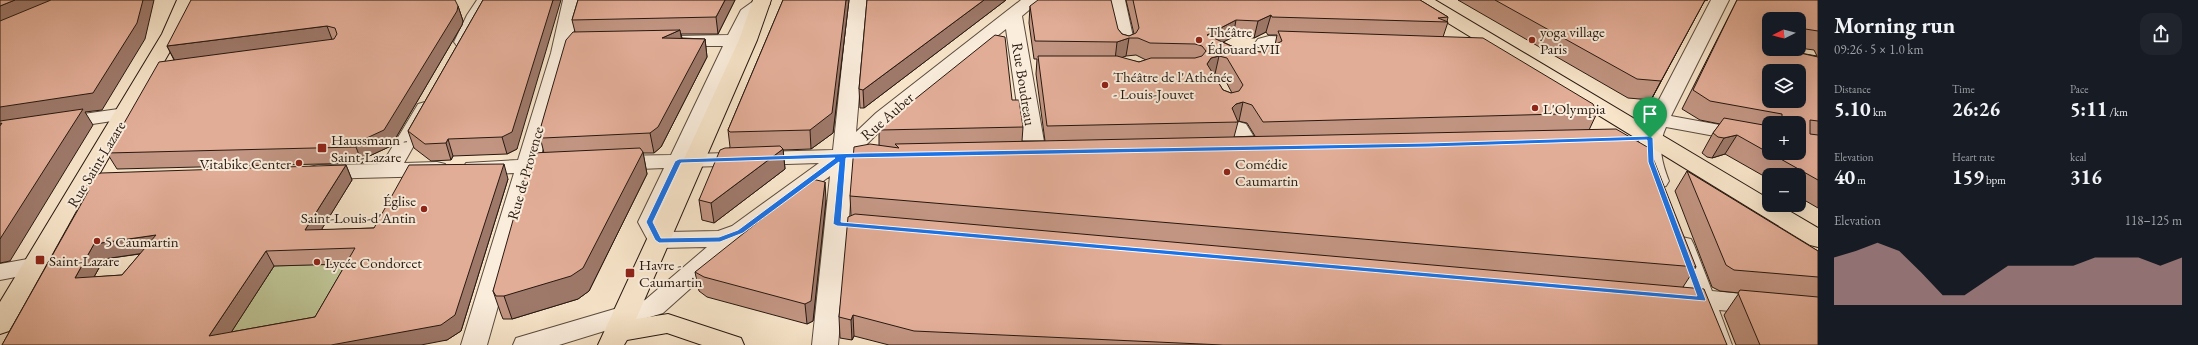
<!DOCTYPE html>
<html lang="en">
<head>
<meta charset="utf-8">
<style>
  body { margin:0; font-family:"EB Garamond",serif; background:#20242c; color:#f1f3f6; height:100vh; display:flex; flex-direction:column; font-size:15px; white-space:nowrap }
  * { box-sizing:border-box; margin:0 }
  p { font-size:13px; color:#9ea1a6 }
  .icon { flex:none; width:22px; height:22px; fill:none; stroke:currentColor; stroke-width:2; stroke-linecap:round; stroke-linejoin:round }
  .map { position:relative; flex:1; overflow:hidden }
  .sheet { display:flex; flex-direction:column; background:#171b24; width:380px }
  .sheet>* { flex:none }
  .needle { width:26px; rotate:264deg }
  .controls { position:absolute; left:1762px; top:12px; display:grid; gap:8px }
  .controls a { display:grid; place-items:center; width:44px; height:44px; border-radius:8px; background:#171b24; box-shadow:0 4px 16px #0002; font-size:20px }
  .pin { position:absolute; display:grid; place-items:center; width:34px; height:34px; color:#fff; margin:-41px -17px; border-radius:50% 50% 50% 0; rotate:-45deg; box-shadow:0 0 4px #0007 }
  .pin .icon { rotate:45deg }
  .round { display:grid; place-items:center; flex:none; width:42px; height:42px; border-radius:12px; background:#20242c }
  .overview { display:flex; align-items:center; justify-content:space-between; height:68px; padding:0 16px }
  h1 { font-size:22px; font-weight:700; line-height:30px }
  .metrics { display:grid; grid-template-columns:repeat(3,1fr); gap:6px; height:68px; padding:4px 16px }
  .metrics div { display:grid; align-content:center }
  .metrics b { font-size:20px; font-weight:700 }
  .metrics small { font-size:11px; font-weight:400 }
  .metrics p { font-size:11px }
  .chart { height:112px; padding:8px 16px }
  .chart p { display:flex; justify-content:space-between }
  .chart svg { width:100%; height:72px; margin-top:4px; fill:#c59692; opacity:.7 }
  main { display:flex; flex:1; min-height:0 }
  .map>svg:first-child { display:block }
  .green { fill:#bec495; stroke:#726e52 }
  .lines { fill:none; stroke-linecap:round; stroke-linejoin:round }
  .minor-casing { stroke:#5b4b3e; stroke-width:2 }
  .major-casing { stroke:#271810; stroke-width:2 }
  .minor { fill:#faeddc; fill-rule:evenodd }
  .major { fill:#f7e4c9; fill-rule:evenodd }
  .wall { fill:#c29582; stroke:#271810; fill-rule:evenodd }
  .shaded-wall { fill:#9e796a; stroke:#271810 }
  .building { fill:#e2ad97; stroke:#271810; fill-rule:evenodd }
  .route { fill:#1a73e8; stroke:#fff; fill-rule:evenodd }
  .poi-dot { fill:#8f2418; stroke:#faeddc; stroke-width:1.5 }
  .labels { text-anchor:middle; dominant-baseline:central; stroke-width:4; stroke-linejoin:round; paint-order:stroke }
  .poi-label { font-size:15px; fill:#271810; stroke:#faeddc; text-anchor:start }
  .street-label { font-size:15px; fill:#271810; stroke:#faeddc }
</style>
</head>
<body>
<main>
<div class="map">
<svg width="1818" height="345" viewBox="0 0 1818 345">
  <rect width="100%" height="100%" fill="#f7e4c9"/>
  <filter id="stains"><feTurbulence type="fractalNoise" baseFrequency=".005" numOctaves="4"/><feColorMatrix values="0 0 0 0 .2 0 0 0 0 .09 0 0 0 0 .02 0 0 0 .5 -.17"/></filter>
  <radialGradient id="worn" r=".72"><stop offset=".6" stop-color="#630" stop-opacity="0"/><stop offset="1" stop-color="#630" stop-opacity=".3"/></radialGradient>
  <path class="green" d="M361,263L323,333L223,345L274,266Z"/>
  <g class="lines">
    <g class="minor-casing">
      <path id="minor" d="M477,0H495L484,15L469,46L463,47L457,46L454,42L467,15Z
        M563,0H581L569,53L540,159L559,158L567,160L570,165L567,170L536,172L487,345H461L514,173L474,175L466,173L463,168L466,163L518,160L551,53Z
        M755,0H766L770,4L754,17L746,35L753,36L756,40L753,44L741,46L692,154L833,150L849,0H867L856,132L876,113L1021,0H1041L1022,16L1046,153L1043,158L1035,159L1027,158L1024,153L1006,29L890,121L862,149H883L891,150L894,155L891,160L853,162L849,218L886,223L890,228L886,233L878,236L848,233L838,345H812L830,176L749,236L663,313L559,345H513L516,338L645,300L707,247L659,248L651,246L638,222L664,168L616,170L608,168L605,163L608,158L616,156L671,155L723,46H676L670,45L667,41L670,37L676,36L728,35L741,10ZM819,163L732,226L718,231L667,232L662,222L686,167Z
        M1107,0H1125L1135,46L1132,50L1126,52L1120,50L1117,46Z
        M1711,0H1729L1671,116L1769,134V146L1666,127C1657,146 1662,163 1669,181L1666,186L1658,188L1650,186L1640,162L1639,138Z
        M1269,36L1312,38L1315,42L1312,46L1306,47H1258L1255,43L1258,39Z
        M425,102L432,104L435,108L404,163L437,162L445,164L448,169L445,174L437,176L318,179L310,177L307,172L310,167L318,165L382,164L418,104Z
        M125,108L132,110L135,114L132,118L0,138V126Z
        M1239,122L1246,124L1261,148L1258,153L1250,154L1242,153L1229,128L1232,124Z
        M1682,237L1691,239L1694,245L1712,291L1818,301V319L1719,310L1732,345H1706L1692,307L1670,303L1666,297L1670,291L1685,289L1670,245L1673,239Z
        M33,258L42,260L45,266L42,272L0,280V264Z"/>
    </g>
    <g class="major-casing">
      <path id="major" d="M177,0H195L180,34L9,331L0,334V302L162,34Z
        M753,0H771L757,40L636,319L668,314L741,338L744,345H702L667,333L627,340L624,345H598L739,40Z
        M1414,0H1435L1769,199V205H1779L1818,228V247L1810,245L1417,4Z"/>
    </g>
    <use href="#minor" class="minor"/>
    <use href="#major" class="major"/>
  </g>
  <path class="wall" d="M483,0L517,149L507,154L453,156L451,160L431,161L414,148L408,131Z
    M578,0H735L718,34H681L682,38L705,39L707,57L661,147L654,153H643L647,174L589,291L578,299L512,319H503L501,314L493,291L544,153L539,133L575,32L572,20Z
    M783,0H849L833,133L811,149L783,150L785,169L714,223L702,220L699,200L730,147L728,130Z
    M867,0H1006L864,108H860L859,89Z
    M1126,0H1420L1448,17L1447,22H1448L1443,37L1597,113L1589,130L1696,267L1683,287L1727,345H889L854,336L852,340L840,338L839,317L851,216L850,196L879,146V128L1012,100L1023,127L1022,141H1045L1036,74L1037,59H1034L1029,23L1030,6L1118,29L1122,34L1129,36L1134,34ZM1266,32L1268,35H1277L1275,45L1261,52L1242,51L1223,42L1233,37L1254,38ZM1136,55L1146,60L1139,62L1120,58L1126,56ZM1213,74H1215L1223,76L1232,93H1231L1223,90ZM1238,121L1247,123L1255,136L1234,137L1238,122Z
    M1458,0H1708L1704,1L1651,100L1628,98Z
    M1737,0H1818V208L1799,197V175H1769V179L1725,154L1712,158L1707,157L1702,153L1713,133L1720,124L1700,120L1682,109ZM1769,19H1799V48L1814,50L1817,56L1800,53ZM1769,123H1799V153H1769Z
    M458,6L463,21L462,25L391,146L365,158L362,163L117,169L107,153L174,60L167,46Z
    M346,165L352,180L321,230L374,228L508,179L461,331L447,340L2,345L86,194ZM140,254L122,275L94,277L104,259ZM346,264L315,317L231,332L274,266Z
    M1687,171L1818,251V345H1736L1724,315L1739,293L1720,291L1712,287L1675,191Z
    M826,200L813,321L807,324L707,297L699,291L695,272Z"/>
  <path class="shaded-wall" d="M15,0H52L0,25V6Z
    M143,0H154L145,39L102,110L85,112L93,125L10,261L0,263V107Z
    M553,0H561L517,149L507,154L502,137Z
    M725,0H735L718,34L716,17Z
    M846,0H849L833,133L811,149L810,130Z
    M984,0H1006L864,108L863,90Z
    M1705,0L1698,13L1651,100L1661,81Z
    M458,6L463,21L462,25L391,146L365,158L362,163L356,147L358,142Z
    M1271,15L1266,32L1254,38L1258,21Z
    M1236,20L1233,37L1206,51L1207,35Z
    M327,26L333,42L175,61L167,46Z
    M680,30L683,48L662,38Z
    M1129,38L1126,56L1115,60L1117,42Z
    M705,39L707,57L661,147L654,153L650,133Z
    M1219,56L1215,74L1207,76V64L1211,58Z
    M1243,102L1239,121L1235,122L1232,108L1236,104Z
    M1737,135L1725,154L1712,158L1724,138Z
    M448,139L453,156L451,160L446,143Z
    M783,149L785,169L714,223L711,203Z
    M643,152L647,174L589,291L578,299L512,319L504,296Z
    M504,164L508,179L461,331L447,340L421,345H331Z
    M346,165L352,180L312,245L305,230Z
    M825,182L826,200L813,321L807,324L805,304Z
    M89,190L93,205L84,191Z
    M156,235L165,250L104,259L85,293L75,278L94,244Z
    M266,251L274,266L223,345L209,336Z
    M853,315L854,336L852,340L851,320Z"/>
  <path class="building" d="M0,0H15L0,6Z
    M51,0H143L137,23L93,93L0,107V21Z
    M191,0H455L458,6L457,11L384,130L358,142L356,147L107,153L159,62L334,39L337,34L335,28L327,26L167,46Z
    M483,0H553L512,132L502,137L448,139L446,143L425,144L408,131Z
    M578,0H725L716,17L572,20Z
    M783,0H846L832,113L810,130L730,132L728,130Z
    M867,0H984L863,90L859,89Z
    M1038,0H1111L1118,29L1122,34L1129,36L1136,33L1139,28L1133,0H1420L1448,17L1438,18L1448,22L1272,17L1271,15L1258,21L1236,20L1207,35L1242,51L1261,52L1282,41L1278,31L1483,38L1593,104L1597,113L1263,122L1252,105L1243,102L1236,104L1232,108L1238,122L1047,126L1038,56H1117L1139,62L1151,58H1195L1202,56L1206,51L1202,46L1195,44L1150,43L1138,38H1129L1117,42L1035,41L1030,6ZM1219,56L1227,58L1243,85L1239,91L1231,93L1223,90L1207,64L1211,58Z
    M1495,0H1705L1661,81L1637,79Z
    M1737,0H1818V31L1799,28V19H1769V49H1798L1800,53L1818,57V121L1810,120V134L1818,135V180L1770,153H1799V123H1782V114L1710,101L1693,90ZM1769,71H1799V101H1769Z
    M680,30L662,38L705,39L658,127L650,133L543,138L539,133L566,40L573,32Z
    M995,35L1005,37L1012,100H1019L1023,127L880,130L879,128Z
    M83,109L0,239V126L2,123L0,124V121Z
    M1724,118L1769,126V153L1737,135L1724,138L1718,137L1713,133Z
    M1616,129L1649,148L1696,267L850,196L854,147L870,144L899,148L895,144Z
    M780,146L783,149L711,203L699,200L720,150L725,148Z
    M640,148L643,152L583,268L571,276L504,296H496L493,291L532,153Z
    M504,164L455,315L441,325L331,345H2L89,190L84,191L91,177L101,173L346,165L305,230L374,228L409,165ZM156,235L122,275L75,278L94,244ZM355,248L315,317L209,336L266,251Z
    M1687,171L1818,251V277L1734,270L1726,265Z
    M812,179L825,182L811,301L805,304L704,277L695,272Z
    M855,214L1704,289L1727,345H1223L914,331L853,315L851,320L839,317L848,217Z
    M1740,290L1818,297V345H1760L1738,293Z"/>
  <path class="route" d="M1650,136L1653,138L1654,162L1706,300L1705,301L837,226L833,224L839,162L743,233L720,242L659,243L655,240L646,222L675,161L679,159L862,153L1429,143ZM1647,140L1648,162L1697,296L841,222L846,158L1429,147ZM835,158L738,230L719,237L661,238L653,222L681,163Z"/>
  <g class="poi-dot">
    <circle cx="1199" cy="40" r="4"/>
    <circle cx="1532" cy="40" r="4"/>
    <circle cx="1105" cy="85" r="4"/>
    <circle cx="1535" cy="108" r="4"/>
    <rect x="317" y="143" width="10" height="10" rx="2"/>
    <circle cx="299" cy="163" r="4"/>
    <circle cx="1227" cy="172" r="4"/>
    <circle cx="424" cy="209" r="4"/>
    <circle cx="97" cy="241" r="4"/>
    <rect x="35" y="255" width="10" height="10" rx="2"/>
    <circle cx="317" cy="262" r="4"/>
    <rect x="625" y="268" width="10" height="10" rx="2"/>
  </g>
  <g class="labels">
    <g class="poi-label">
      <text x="1207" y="31">Théâtre<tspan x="1207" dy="17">Édouard VII</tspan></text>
      <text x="1540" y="31">yoga village<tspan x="1540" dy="17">Paris</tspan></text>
      <text x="1113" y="76">Théâtre de l'Athénée<tspan x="1113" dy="17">- Louis-Jouvet</tspan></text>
      <text x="1543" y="108">L'Olympia</text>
      <text x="331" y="139">Haussmann -<tspan x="331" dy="17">Saint-Lazare</tspan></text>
      <text x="291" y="163" text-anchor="end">Vitabike Center</text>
      <text x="1235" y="163">Comédie<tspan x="1235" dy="17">Caumartin</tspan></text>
      <text x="416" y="200" text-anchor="end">Église<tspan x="416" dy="17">Saint-Louis-d'Antin</tspan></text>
      <text x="105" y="241">5 Caumartin</text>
      <text x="49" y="260">Saint-Lazare</text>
      <text x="325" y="262">Lycée Condorcet</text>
      <text x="639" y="264">Havre -<tspan x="639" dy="17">Caumartin</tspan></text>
    </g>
    <g class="street-label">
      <text transform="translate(1024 84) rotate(81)">Rue Boudreau</text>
      <text transform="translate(887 116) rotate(-41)">Rue Auber</text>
      <text transform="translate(96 164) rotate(-59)">Rue Saint-Lazare</text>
      <text transform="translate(525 173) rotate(-74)">Rue de Provence</text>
    </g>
  </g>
  <rect width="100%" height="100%" filter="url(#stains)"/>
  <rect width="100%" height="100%" fill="url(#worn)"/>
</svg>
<div class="controls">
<a><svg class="needle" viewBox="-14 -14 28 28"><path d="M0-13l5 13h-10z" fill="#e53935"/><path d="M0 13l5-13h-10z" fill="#9ea1a6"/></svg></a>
<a><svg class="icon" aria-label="layers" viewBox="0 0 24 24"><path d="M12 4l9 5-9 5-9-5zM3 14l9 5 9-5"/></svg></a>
<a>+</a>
<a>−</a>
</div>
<div class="pin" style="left:1650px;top:138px;background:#1e9e55"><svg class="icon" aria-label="arrive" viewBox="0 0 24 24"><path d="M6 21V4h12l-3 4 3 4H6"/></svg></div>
</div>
<section class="sheet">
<div class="overview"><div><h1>Morning run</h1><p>09:26 · 5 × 1.0 km</p></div><a class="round"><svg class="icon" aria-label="share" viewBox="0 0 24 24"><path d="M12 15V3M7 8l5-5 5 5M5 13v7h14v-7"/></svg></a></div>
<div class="metrics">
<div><p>Distance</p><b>5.10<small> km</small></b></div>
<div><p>Time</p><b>26:26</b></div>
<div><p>Pace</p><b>5:11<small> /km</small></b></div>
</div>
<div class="metrics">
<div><p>Elevation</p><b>40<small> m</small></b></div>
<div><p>Heart rate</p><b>159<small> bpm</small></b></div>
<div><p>kcal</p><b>316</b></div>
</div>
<div class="chart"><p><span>Elevation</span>118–125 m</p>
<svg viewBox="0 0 160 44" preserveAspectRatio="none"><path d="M0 44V15L10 11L20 6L30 11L40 24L50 38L60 38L70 29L80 20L90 20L100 20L110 20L120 15L130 15L140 15L150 20L160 15V44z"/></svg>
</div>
</section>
</main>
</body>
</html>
